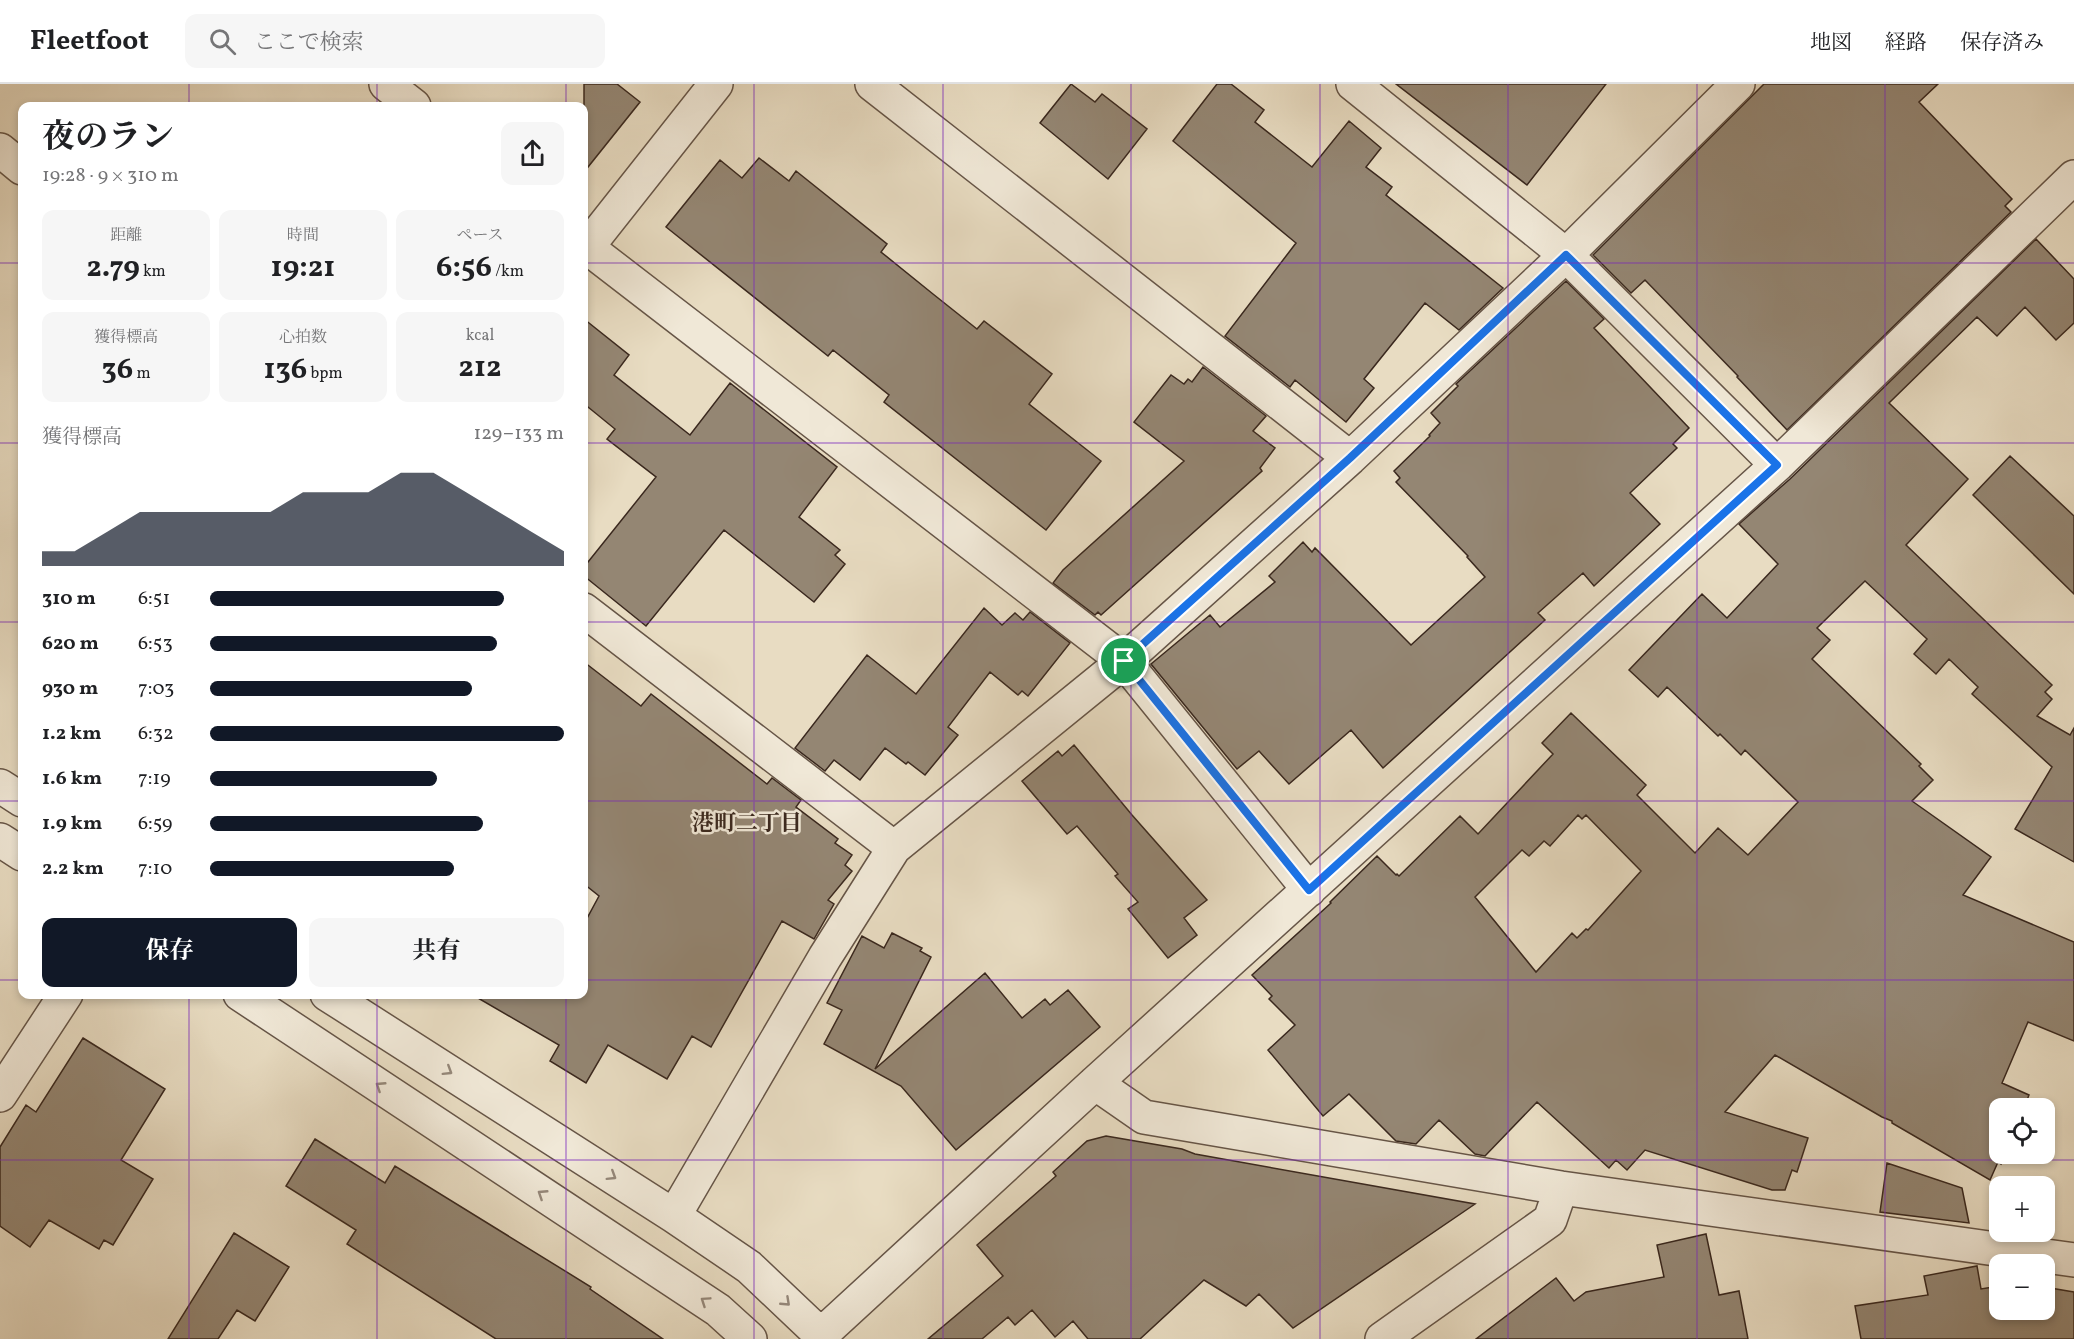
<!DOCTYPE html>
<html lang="ja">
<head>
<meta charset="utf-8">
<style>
  body { margin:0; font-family:Vollkorn,"Noto Serif JP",serif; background:#f6f6f6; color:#202124; height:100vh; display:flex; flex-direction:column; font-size:22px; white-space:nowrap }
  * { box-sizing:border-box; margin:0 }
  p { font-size:20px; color:#757577 }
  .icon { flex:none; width:33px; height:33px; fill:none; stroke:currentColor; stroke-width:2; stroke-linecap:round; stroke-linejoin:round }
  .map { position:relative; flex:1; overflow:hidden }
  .drawer { position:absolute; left:18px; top:18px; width:570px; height:897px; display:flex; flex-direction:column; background:#fff; border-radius:12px; box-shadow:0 3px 9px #0003 }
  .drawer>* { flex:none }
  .buttons { position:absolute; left:1989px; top:1014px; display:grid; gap:12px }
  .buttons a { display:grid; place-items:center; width:66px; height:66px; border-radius:12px; background:#fff; box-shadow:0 3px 9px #0003; font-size:30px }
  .pin { position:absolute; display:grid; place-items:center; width:51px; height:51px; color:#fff; margin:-26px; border:3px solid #fff; border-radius:50%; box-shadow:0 2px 6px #0007 }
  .round { display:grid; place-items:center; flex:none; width:63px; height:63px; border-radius:12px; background:#f6f6f6 }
  .headline { display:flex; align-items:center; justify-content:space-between; height:102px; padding:0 24px }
  h1 { font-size:33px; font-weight:700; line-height:45px }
  .figures { display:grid; grid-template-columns:repeat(3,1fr); gap:9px; height:102px; padding:6px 24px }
  .figures div { display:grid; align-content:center; border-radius:12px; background:#f6f6f6; text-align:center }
  .figures b { font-size:30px; font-weight:700 }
  .figures small { font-size:16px; font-weight:400 }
  .figures p { font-size:16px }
  .chart { height:168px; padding:12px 24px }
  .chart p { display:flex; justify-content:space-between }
  .chart svg { width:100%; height:108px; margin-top:6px; fill:#111827; opacity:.7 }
  .cta { display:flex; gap:12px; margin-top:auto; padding:12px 24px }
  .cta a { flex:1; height:69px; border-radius:12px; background:#111827; color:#fff; font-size:24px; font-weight:700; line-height:69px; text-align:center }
  .cta a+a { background:#f6f6f6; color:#202124 }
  ul { padding:0 24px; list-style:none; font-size:20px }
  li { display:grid; grid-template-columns:96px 72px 1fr; align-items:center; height:45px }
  li i { height:15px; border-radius:8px; background:#111827 }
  header { display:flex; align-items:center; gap:36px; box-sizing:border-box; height:84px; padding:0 30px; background:#fff; border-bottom:2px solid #e0e0e0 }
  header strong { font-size:28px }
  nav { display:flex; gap:33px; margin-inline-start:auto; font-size:21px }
  .search { width:420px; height:54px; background:#f6f6f6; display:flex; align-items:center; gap:15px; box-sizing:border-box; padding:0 21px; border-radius:12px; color:#757577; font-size:22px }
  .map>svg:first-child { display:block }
  .building { fill:#948673; stroke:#3a281e; stroke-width:1.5; fill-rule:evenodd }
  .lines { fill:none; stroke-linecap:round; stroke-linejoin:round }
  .minor-casing { stroke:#665547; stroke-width:36 }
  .minor { stroke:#f0e8d7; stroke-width:33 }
  .oneway { stroke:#95887a }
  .route-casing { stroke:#fff; stroke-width:12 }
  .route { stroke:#1a73e8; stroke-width:8 }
  .grid { fill:none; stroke:#7b2cbf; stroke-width:1.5; stroke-opacity:0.55 }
  .labels { text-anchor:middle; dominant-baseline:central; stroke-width:5; stroke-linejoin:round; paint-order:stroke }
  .neighbourhood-label { font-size:22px; font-weight:bold; fill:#3a281e; stroke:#f0e8d7 }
</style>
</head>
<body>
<header>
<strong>Fleetfoot</strong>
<div class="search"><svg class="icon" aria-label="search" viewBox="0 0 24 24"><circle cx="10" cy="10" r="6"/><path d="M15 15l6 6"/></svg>ここで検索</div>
<nav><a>地図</a><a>経路</a><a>保存済み</a></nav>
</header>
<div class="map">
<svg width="2074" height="1255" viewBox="0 0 2074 1255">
  <rect width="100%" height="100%" fill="#e8dcc2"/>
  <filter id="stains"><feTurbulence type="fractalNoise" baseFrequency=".00333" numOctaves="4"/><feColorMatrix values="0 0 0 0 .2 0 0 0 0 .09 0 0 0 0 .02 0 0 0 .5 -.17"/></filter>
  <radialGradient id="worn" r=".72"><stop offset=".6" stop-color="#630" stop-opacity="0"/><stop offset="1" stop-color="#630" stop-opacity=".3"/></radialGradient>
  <path class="building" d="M584,0H617L640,18L584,88Z
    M1071,0L1095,18L1102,10L1147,45L1108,95L1040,39Z
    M1217,0H1231L1264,26L1255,38L1312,83L1349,37L1381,64L1366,83L1392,103L1386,111L1503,204L1459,246L1425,219L1364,295L1374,304L1346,338L1295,296L1290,303L1225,252L1296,159L1173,57Z
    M1396,0H1606L1527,101Z
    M1764,0H1938L1919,18L2012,115L2005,122L2011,128L1787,346L1737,293L1738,292L1645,196L1631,209L1593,171Z
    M759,74L789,97L796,87L887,160L881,168L933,210L977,245L984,237L1052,290L1029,320L1101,377L1046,446L884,318L889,311L833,266L828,272L666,143L720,76L742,94Z
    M2036,155L2074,195V239L2056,256L2025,223L1997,252L1977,233L1889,319L1968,395L1906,461L2052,601L2045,608L2052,615L2037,632L2070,651L2074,644V778L2015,745L2052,683L1972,610L1978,603L1949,575L1936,590L1914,570L1927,555L1865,497L1817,544L1830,556L1812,575L1921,680L1919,682L1933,696L1912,717L1991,773L1963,811L2074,858V957L2028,938L2002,999L2029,1011L2024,1024H2000V1070H2005L2001,1080L1998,1078L1990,1096L1892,1039V1037L1882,1033L1775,971L1725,1028L1808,1054L1797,1088L1792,1086L1785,1106H1772L1645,1066L1627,1086L1616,1076L1609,1084L1537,1018L1485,1072L1475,1070L1439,1036L1416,1060L1396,1057L1349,1010L1323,1032L1268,966L1295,941L1269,915L1272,912L1252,891L1331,819L1330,818L1377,772L1396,791L1397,790L1399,792L1460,732L1478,750L1553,670L1542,659L1571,629L1646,701L1637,711L1695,769L1718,744L1748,771L1798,718L1745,666L1741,671L1720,650L1718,652L1667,603L1658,613L1629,586L1702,510L1727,534L1778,480L1739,440L1790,395ZM1578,731L1582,735L1586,731L1641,787L1588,846L1586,845L1577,854L1572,849L1536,888L1475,813L1522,766L1529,772L1544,757L1550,762Z
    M1566,197L1604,235L1594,244L1689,344L1673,360L1677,364L1630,409L1660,440L1594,502L1583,489L1538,529L1545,536L1383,684L1351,646L1289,700L1259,667L1237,685L1151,580L1210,531L1220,543L1275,498L1269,492L1303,458L1312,468L1315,464L1411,561L1485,493L1467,473L1468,472L1396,398L1400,394L1394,387L1430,352L1429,351L1440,339L1431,329L1458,302L1456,300Z
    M584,235L629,271L614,291L690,351L730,299L837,383L799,433L840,466L835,471L845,480L814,518L724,446L646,542L584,492V483L656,393L607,355L615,345L588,323L584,329Z
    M1203,283L1266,332L1253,347L1275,364L1260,384L1262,387L1101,531L1098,528L1095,531L1053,499L1063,486L1184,377L1134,338L1171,291L1184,300L1188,295L1192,298Z
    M2010,372L2074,432V510L1973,411Z
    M984,524L1002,541L1015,529L1023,536L1030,528L1070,559L1028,612L1022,607L1018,611L990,588L948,643L958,651L925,691L908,678L906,680L885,664L860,696L834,676L825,687L795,664L867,571L916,610Z
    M584,578L641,622L651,610L767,700L772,694L801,716L796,723L838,755L835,759L852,771L845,781L852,787L828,816L834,820L814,855L782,837L711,963L692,952L667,995L608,961L586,999L550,977L559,961L471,910H584V840L599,812L584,800Z
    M1074,661L1132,731L1207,816L1184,834L1197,851L1168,874L1128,825L1138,818L1115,792L1118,790L1077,742L1067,750L1022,697L1058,667L1062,672Z
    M892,849L922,864L920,867L931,873L875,985L985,889L1022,934L1045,915L1050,921L1068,906L1100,943L956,1066L901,1002L824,960L842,926L827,919L862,852L884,864Z
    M83,954L165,1005L121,1076L153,1095L113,1161L104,1156L99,1165L49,1136L30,1163L0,1142V1063L26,1021L36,1028Z
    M1106,1052L1182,1065L1195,1070L1475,1120L1293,1244L1259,1210L1246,1222L1204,1196L1140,1255H1088L1073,1237L1055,1253L1032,1226L1015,1241L1008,1233L982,1255H928L1003,1192L977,1161L1056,1092L1053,1088L1087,1057Z
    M315,1055L385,1099L395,1082L591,1203L590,1205L663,1255H496L347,1160L356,1146L286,1102Z
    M1887,1079L1962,1104L1969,1139L1880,1128Z
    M234,1149L289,1183L255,1237L237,1226L218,1255H168Z
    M1706,1150L1719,1211L1739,1207L1748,1255H1476L1556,1194L1574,1217L1586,1208L1664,1193L1657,1161Z
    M1977,1182L1981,1205L2000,1202V1226H2044V1203L2074,1208V1255H1861L1855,1222L1928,1211L1924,1192Z"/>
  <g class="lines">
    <g class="minor-casing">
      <path id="minor" d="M386,0L414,22
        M872,0L1350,374
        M1353,0L1566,171L1777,381
        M0,66L22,84
        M584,161L1124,577L1309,806
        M584,167L716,0
        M584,526L894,764
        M0,702L22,716
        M0,756L22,770
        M240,910L718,1226L750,1255
        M327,910L674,1132L749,1183L825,1255
        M1095,999L1144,1033L1561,1104L2074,1176
        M0,1011L66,910
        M674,1132L825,873L894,764L1124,577L1350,374L1566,171L1738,0
        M821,1251L1095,999L1777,381L2074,93
        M1382,1255L1550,1136L1561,1104"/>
    </g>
    <use href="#minor" class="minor"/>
  </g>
  <defs><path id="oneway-chevron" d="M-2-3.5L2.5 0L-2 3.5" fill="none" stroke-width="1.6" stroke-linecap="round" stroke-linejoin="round" transform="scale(1.5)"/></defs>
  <g class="oneway">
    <use href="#oneway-chevron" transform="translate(448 987) rotate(32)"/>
    <use href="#oneway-chevron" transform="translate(380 1002) rotate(-147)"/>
    <use href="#oneway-chevron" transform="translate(612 1092) rotate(32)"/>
    <use href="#oneway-chevron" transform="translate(542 1110) rotate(-147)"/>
    <use href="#oneway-chevron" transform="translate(705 1217) rotate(-146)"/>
    <use href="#oneway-chevron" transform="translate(786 1218) rotate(43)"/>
  </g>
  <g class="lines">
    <g class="route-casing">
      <path id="route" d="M1566,171L1777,381L1309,806L1124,577L1350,374Z"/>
    </g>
    <use href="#route" class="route"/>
  </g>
  <path class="grid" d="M189,0V22M377,0V22M566,0V22M754,0V1255M943,0V1255M1131,0V1255M1320,0V1255M1508,0V1255M1697,0V1255M1885,0V1255M0,179H22M584,179H2074M0,359H22M584,359H2074M0,538H22M584,538H2074M0,717H22M584,717H2074M0,896H22M584,896H2074M189,910V1255M377,910V1255M566,910V1255M0,1076H2074"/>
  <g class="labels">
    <g class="neighbourhood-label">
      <text x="747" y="740">港町二丁目</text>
    </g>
  </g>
  <rect width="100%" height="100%" filter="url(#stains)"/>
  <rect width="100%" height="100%" fill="url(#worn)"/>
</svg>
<div class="buttons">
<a><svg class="icon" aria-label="locate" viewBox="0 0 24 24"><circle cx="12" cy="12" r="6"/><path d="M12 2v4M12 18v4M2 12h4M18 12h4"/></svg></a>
<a>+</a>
<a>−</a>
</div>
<div class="pin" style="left:1124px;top:577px;background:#1e9e55"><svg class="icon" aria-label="arrive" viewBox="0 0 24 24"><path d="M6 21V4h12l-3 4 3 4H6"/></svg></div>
<section class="drawer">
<div class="headline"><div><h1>夜のラン</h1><p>19:28 · 9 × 310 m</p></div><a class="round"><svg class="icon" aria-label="share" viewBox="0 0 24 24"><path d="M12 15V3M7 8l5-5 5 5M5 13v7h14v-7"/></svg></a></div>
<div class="figures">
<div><p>距離</p><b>2.79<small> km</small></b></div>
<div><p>時間</p><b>19:21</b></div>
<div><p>ペース</p><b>6:56<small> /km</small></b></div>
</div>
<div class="figures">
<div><p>獲得標高</p><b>36<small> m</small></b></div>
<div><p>心拍数</p><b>136<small> bpm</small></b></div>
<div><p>kcal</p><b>212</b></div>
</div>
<div class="chart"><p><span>獲得標高</span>129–133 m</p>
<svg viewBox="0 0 160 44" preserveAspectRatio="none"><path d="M0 44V38L10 38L20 30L30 22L40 22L50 22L60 22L70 22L80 14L90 14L100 14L110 6L120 6L130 14L140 22L150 30L160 38V44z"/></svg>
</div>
<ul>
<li><b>310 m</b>6:51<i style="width:83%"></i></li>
<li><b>620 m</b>6:53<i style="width:81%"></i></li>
<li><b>930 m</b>7:03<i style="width:74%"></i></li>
<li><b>1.2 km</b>6:32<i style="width:100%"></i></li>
<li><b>1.6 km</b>7:19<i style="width:64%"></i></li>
<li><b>1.9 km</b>6:59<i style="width:77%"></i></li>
<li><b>2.2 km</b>7:10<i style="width:69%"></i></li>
</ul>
<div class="cta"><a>保存</a><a>共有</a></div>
</section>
</div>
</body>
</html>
